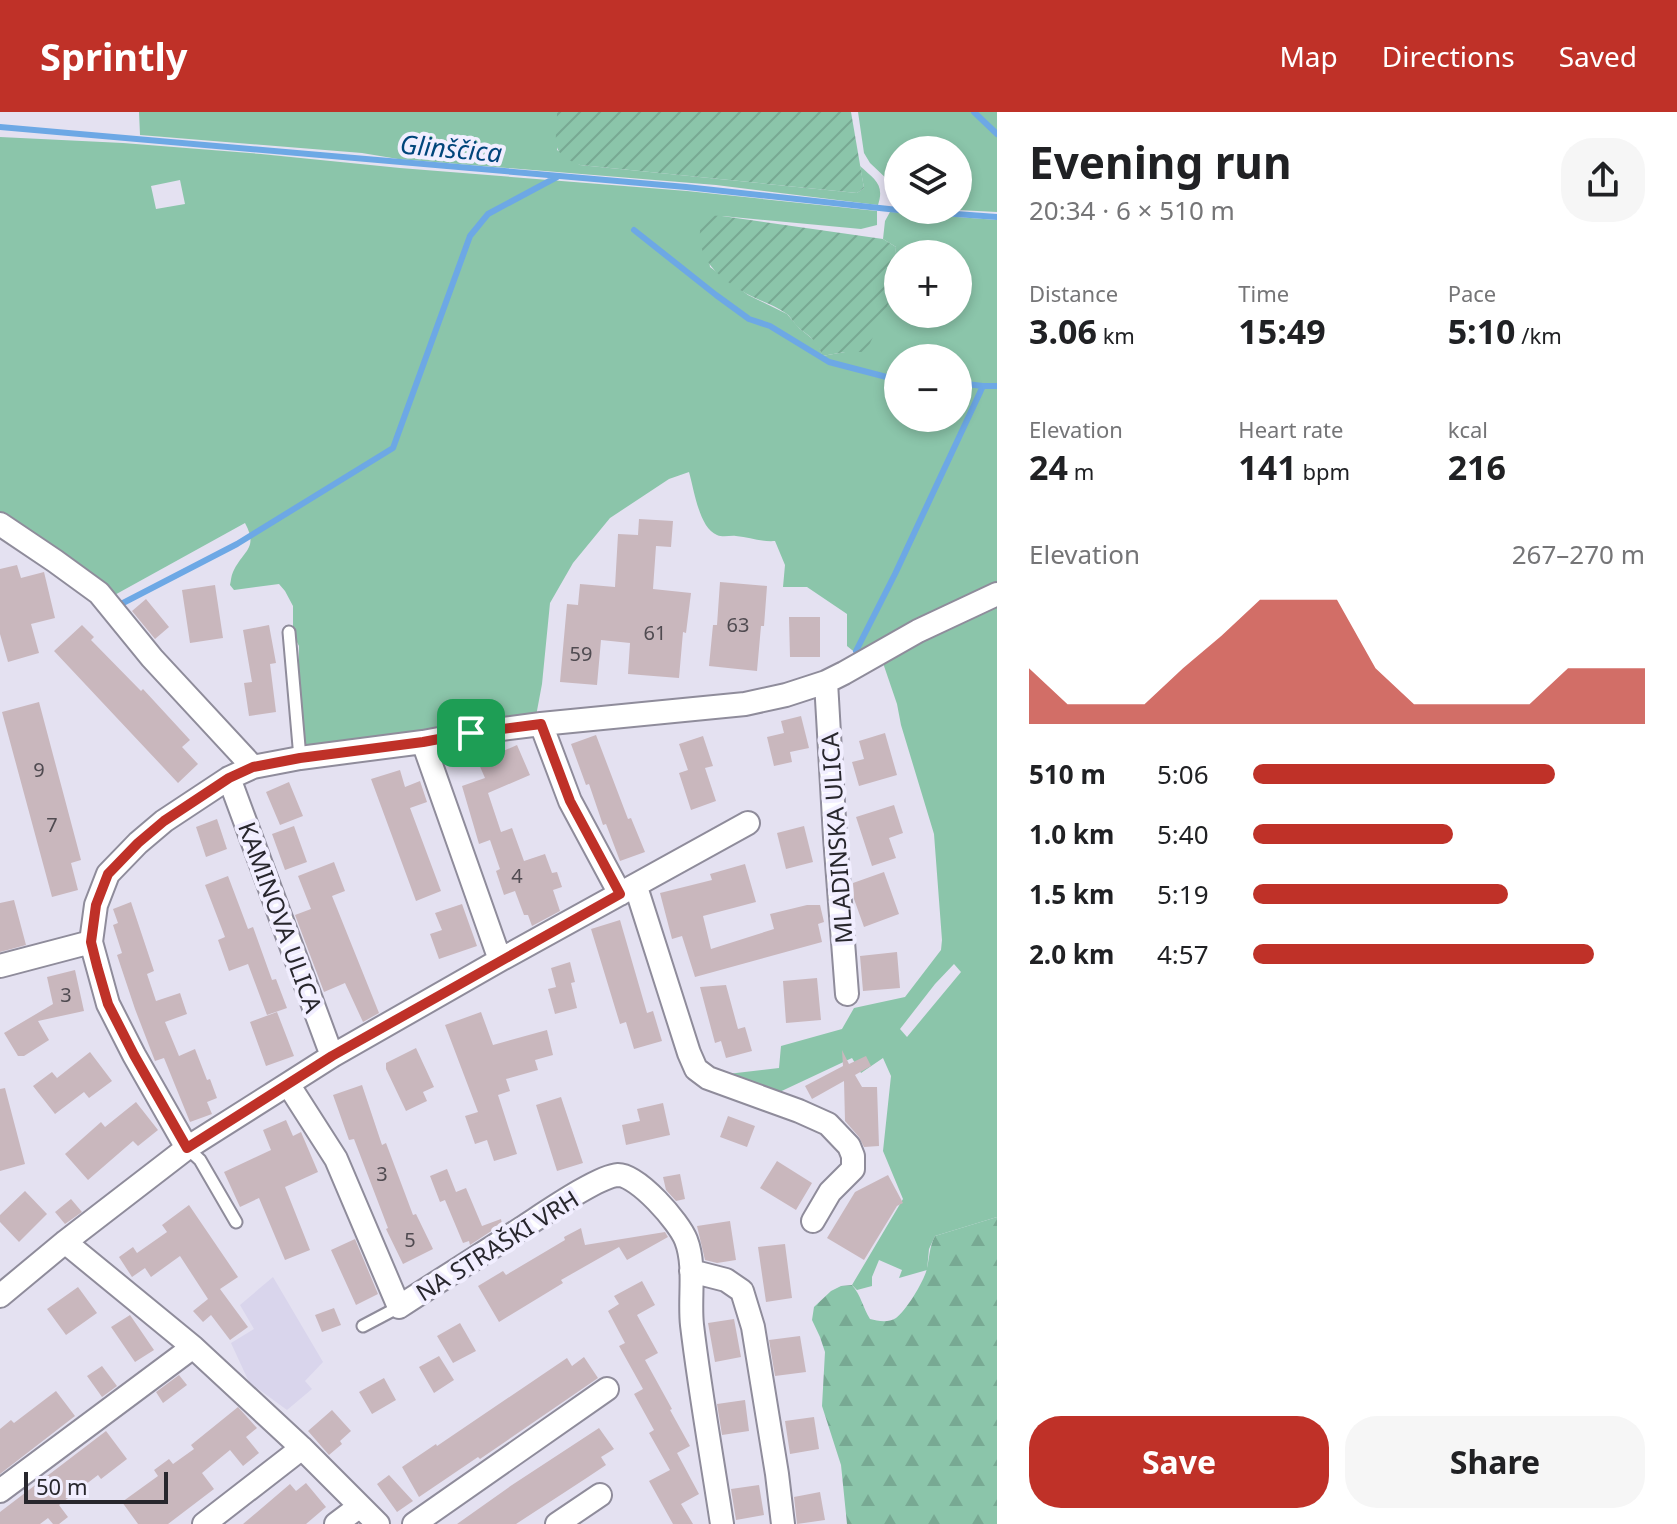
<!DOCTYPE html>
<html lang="en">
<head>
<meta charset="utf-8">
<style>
  body { margin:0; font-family:"Noto Sans",sans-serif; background:#f6f6f6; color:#202124; height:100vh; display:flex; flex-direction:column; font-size:30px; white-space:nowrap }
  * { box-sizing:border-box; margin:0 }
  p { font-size:26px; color:#757577 }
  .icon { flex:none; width:44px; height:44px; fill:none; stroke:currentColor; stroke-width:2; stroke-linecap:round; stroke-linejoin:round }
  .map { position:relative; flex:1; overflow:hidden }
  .details { display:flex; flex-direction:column; background:#fff; width:680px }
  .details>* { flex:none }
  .buttons { position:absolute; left:884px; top:24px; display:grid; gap:16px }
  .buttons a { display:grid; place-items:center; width:88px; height:88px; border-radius:50%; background:#fff; box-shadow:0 4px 12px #0003; font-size:40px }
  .scale { position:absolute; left:24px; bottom:20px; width:144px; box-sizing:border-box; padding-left:8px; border:4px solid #28272d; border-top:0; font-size:22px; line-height:28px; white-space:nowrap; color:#28272d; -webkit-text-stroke:6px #f1eeff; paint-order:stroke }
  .pin { position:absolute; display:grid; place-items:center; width:68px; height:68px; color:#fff; margin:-34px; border-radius:16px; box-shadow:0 4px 12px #0006 }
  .round { display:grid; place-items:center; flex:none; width:84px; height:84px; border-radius:32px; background:#f6f6f6 }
  .headline { display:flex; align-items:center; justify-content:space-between; height:136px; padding:0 32px }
  h1 { font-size:44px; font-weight:700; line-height:60px }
  .metrics { display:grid; grid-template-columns:repeat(3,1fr); gap:12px; height:136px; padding:8px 32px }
  .metrics div { display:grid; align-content:center }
  .metrics b { font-size:34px; font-weight:700 }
  .metrics small { font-size:22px; font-weight:400 }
  .metrics p { font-size:22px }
  .chart { height:224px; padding:16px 32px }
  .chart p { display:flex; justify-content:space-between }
  .chart svg { width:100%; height:144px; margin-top:8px; fill:#bf3128; opacity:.7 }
  .cta { display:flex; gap:16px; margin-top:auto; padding:16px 32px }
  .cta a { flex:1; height:92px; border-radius:32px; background:#bf3128; color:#fff; font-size:32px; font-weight:700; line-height:92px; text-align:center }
  .cta a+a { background:#f6f6f6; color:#202124 }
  ul { padding:0 32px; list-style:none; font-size:26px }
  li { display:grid; grid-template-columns:128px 96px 1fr; align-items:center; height:60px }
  li i { height:20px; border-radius:10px; background:#bf3128 }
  header { display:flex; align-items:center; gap:48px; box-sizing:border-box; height:112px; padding:0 40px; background:#bf3128; color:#fff }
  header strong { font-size:38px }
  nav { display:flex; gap:44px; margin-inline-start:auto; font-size:28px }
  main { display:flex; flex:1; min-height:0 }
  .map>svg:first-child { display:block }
  .built { fill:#d9d5ec }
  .grass { fill:#8bc5aa; fill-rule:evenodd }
  .forest { fill:url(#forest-firs) }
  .garden { fill:url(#garden-furrows) }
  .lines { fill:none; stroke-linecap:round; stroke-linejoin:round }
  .stream { stroke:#6da8e5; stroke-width:6 }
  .building { fill:#c9b7bd }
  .service-casing { stroke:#8f8c9b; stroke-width:15 }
  .minor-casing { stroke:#8f8c9b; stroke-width:26 }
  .service { stroke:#fff; stroke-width:11 }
  .minor { stroke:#fff; stroke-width:22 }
  .route-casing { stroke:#fff; stroke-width:16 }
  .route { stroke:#bf3128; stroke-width:10 }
  .labels { text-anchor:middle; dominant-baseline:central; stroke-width:8; stroke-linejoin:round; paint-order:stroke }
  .number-label { font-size:20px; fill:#504b51 }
  .street-label { font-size:24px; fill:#28272d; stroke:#f1eeff }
  .water-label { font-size:26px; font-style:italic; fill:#00457b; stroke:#f1eeff }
</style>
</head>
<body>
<header>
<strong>Sprintly</strong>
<nav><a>Map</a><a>Directions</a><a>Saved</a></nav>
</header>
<main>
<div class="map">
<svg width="997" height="1412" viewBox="0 0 997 1412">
  <defs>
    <pattern id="forest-firs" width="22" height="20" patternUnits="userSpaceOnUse" patternTransform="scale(2)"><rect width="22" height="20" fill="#8bc5aa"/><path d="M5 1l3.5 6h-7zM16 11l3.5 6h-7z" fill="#78a993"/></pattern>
    <pattern id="garden-furrows" width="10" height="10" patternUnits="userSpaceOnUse" patternTransform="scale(2)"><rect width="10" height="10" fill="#8bc5aa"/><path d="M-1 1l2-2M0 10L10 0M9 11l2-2" fill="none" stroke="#78a993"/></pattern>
  </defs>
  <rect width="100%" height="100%" fill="#e4e1f1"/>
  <path class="built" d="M273,1165L323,1250L305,1269L312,1277L287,1298L249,1270L231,1231L254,1217L240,1193Z"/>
  <path class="grass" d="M139,0H557V38L580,53L857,81L864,76L860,54C874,67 885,72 878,93L716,73L398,47L362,41L140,23Z
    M858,0H997V100L958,98V38H898V94L893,93L892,76L889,69L870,51L864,41Z
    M0,25L123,31L261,42L400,56L687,79L877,99V113L861,117L722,104H703L710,155L748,183L787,202L799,216L815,229L819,234L822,244L845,240H865L893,154L896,135L883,127L885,109L890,100L997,108V475L862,546L847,534V502L807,475H783L785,453L775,429C760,430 750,425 736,424C730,423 724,426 717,423C699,416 694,377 689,360L669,367L610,406L573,451L550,491L542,572L536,604L309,635L303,632L298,589L299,534L293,522V494L285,479L279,472L234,478L230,473C231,469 231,464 233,460C243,438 259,437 245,411L111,485L0,404ZM180,68L185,92L156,97L151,74ZM898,142H958V202H898ZM898,246H958V306H898Z
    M997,490V1105L935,1124L929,1137L927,1158L899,1166L902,1158L879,1148L872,1165V1174L857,1178L852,1173L903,1087L883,1039L891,964L883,946L861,961L852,946L771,984L719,963L779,956L781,934L842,917L854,896L905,885L941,838L942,828L934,722L901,613L897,592L883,551ZM954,852L961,860L907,925L900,917L935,872Z"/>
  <path class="forest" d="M997,1105V1412H847L841,1353L822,1294L825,1240L820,1225L812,1208L814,1195L831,1179L841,1174L852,1173C861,1183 863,1196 870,1207C878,1209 888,1211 896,1206C906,1199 925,1168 927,1156C930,1143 929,1136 935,1124Z"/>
  <path class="garden" d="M557,0H851L864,76L857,81L580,53C548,40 557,31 557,0Z
    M703,103L722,104L883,127L896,135L890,188L866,240H845L822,244C818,229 810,225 799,216C794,212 791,205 787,202C775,193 760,189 747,182C715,164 691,143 703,103Z"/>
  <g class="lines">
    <path class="stream" d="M974,0L997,22
      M0,15L686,75L898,98
      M901,98L997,105
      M634,118L716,183L749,207L770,214L829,250L898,268
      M958,271L983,274H997
      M123,491L237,432L393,336L470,124L488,102L557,65
      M856,539L895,462L983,274"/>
  </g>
  <path class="building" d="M639,407L673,409L671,435L656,434L653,477L691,481L686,521L683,520L679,566L628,562L630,531L601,528L597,573L560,570L567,492L578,493L580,472L615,475L618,422L638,423Z
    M17,453L21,466L44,460L55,506L31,512L39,541L8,550L0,522V457Z
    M720,470L767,474L764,514H761L757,559L709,554L713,513H717Z
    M215,473L223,526L190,531L182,478Z
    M146,487L169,515L155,527L132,499Z
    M789,505H820V545H790Z
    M82,513L94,525L91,528L141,579L143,577L190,628L182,635L198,652L178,671L54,539Z
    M269,513L276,551L270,552L276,600L249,604L244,571L252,570L243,518Z
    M39,590L81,748L71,751L78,778L52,785L2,600Z
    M801,604L809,636L790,640L792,650L774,654L767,625L784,621L781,609Z
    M885,621L897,663L859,674L852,650L864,647L859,629Z
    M596,623L628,707L631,706L645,740L620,749L606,712L603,713L589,672L586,673L571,632Z
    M703,624L713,654L705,656L716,689L691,698L679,661L688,658L679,632Z
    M517,633L530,663L488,681L501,720L512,716L524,749L545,742L552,761L557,760L562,775L553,778L560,799L532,814L528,803H524L515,779L504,783L496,759L500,757L490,728L479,732L462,674L485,666L478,650Z
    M400,658L405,675L420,669L427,690L410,696L441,779L416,789L371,667Z
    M289,670L303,704L280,713L266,680Z
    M894,693L903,721L889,726L896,746L872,754L856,705Z
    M217,707L227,737L206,745L196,715Z
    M294,714L307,750L285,758L272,722Z
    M804,714L813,750L786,757L777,721Z
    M334,750L345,779L332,784L379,901L363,910L345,871L324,880L295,803L311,797L298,764Z
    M745,752L756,790L703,804L711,837L774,817L770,802L807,793H820L824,810L818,812L822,830L695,865L682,824L672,827L660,781L712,768L710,762Z
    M884,760L899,802L864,815L854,787L853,771Z
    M228,764L248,817L253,815L272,868L276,867L287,896L267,903L248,852L229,859L218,828L225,825L205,773Z
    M14,788L26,833L0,840V791Z
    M131,790L154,859L147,862L156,889L180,881L187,902L165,910L179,944L195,937L207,968L210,967L217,986L207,990L212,1002L190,1010L164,946L155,949L135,897L117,843L122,841L113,813L118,811L113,797Z
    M462,792L477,834L439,847L430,822L442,818L435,801Z
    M620,808L647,901L653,899L662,929L634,937L626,910L620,912L591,817Z
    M897,840L900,876L863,879L860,844Z
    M570,850L575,870L571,871L577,896L555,902L548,877L556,875L551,856Z
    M75,858L84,899L38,909L49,928L24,944H18L4,921L53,892L47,865Z
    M817,866L821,908L786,911L783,869Z
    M726,873L738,917L745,915L752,939L726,946L721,929L715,931L700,875Z
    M277,900L294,944L266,954L250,910Z
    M481,900L493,933L547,918L553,943L535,948L538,958L506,967L510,979L498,983L517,1042L494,1049L487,1028L475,1032L465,1004L478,1000L445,913Z
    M416,936L434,975L423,980L427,989L406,999L386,957V951Z
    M842,938L849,952L866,944L871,954L855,963L862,975H877L879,1034L864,1035L859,1025L845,1009L844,969L812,987L805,974L843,954Z
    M90,940L112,969L89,986L84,980L55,1002L33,974L52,960L57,966Z
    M362,973L382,1033L386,1031L413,1103L416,1102L433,1137L403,1152L386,1117L388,1116L354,1027L349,1028L333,983Z
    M5,976L25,1052L0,1059V977Z
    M561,985L583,1051L557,1059L536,993Z
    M136,990L158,1018L138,1034L133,1029L88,1068L65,1042L101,1010L105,1015Z
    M663,991L670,1023L626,1033L622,1013L640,1009L637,997Z
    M728,1004L755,1014L747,1035L720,1025Z
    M286,1008L293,1024L301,1020L318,1060L285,1075L310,1138L285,1148L259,1086L240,1095L224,1060L271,1038L263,1018Z
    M777,1049L812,1071L796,1098L760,1076Z
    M447,1057L456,1080L466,1076L482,1114L501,1107L502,1112L470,1133L469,1129L463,1131L445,1088L440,1090L430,1064Z
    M680,1062L685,1087L676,1089L666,1078L663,1065Z
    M888,1063L903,1091L897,1094L864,1148L827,1126L855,1080Z
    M25,1079L47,1102L19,1130L0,1110V1103Z
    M71,1087L82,1100L65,1112L55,1100Z
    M189,1093L238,1165L220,1177L248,1215L230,1228L211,1203L203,1210L193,1199L208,1187L180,1144L151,1165L145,1156L132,1165L119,1145L133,1135L137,1141L167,1120L162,1113Z
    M730,1109L736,1148L717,1151L705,1148L697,1114Z
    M581,1116L585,1133L665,1120L668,1125L627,1148L619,1135L561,1168L563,1171L499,1210L478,1174L503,1159L506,1163L565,1128L564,1125Z
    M355,1127L378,1182L356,1193L331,1138Z
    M785,1132L792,1186L766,1190L758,1135Z
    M642,1169L655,1193L637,1203L658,1241L645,1248L672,1297L670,1298L690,1334L677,1341L699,1382L681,1392L693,1412H673L649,1369L670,1358L649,1321L654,1318L634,1282L643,1277L619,1234L625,1231L608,1199L619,1192L614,1184Z
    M78,1175L97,1201L66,1223L47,1197Z
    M334,1196L341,1213L322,1220L315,1203Z
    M130,1203L154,1238L135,1250L111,1215Z
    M734,1207L741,1245L715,1250L708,1211Z
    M460,1211L476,1239L453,1251L437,1224Z
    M800,1224L806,1260L775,1264L769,1228Z
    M439,1244L454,1268L434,1281L419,1255Z
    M584,1245L598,1266L480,1347L478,1345L419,1385L402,1355L436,1332L437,1334L567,1246L572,1254Z
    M102,1254L117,1274L102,1285L87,1264Z
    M179,1263L187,1273L163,1291L156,1280Z
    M384,1266L396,1288L372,1302L359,1280Z
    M56,1279L75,1304L0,1362V1317L11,1308L14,1311Z
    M745,1288L749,1319L722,1323L717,1292Z
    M238,1295L257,1316L246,1325L259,1341L243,1354L230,1338L202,1361L214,1377L168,1412H138L122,1390L158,1364L154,1358L169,1347L173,1352L194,1337L191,1333Z
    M332,1298L351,1319L340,1329L342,1332L329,1343L308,1319Z
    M814,1305L819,1337L790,1342L785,1309Z
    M599,1316L614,1337L601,1345L606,1353L585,1367L516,1412H457L512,1373Z
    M106,1319L127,1347L101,1367L98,1363L59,1393L68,1405L59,1412H53L48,1406L40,1412H0V1400Z
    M389,1363L413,1389L397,1400L377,1372Z
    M306,1371L326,1395L306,1412H243L290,1372L296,1379Z
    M759,1373L764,1403L736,1408L731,1377Z
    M820,1380L825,1408L797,1412L794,1385Z"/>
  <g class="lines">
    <g class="service-casing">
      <path id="service" d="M289,520L300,646
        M187,1036L200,1048L236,1110
        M363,1214L399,1195"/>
    </g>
    <g class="minor-casing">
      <path id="minor" d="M0,412L55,449L99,481L152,546L253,655
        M826,570L835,725L847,882
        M541,612L570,689L620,782
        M423,630L500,848
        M229,666L332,944
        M636,775L689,941L696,957L708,966L799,999L828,1012L849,1034L853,1044V1057L830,1080L813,1109
        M0,854L91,830
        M288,972L336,1047L399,1195C440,1168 481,1143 522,1116C541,1104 598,1064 618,1063C638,1063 679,1110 686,1128C696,1154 689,1186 692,1213C700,1280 712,1346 722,1412
        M187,1036L134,943L108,892L91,830L96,793L108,762L138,731L164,709L229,666L253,655L300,646L423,630L471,621L541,612L745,592L786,583L826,570L844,561L918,519L997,482
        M65,1130L193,1235L302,1336L378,1412
        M691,1159L726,1168L742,1179L753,1215L777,1362L783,1412
        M0,1184L65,1130L187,1036L288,972L332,944L500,848L748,711
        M0,1379L193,1235
        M204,1412L302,1336
        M336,1412L360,1394
        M414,1412L607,1277
        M557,1412L600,1383"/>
    </g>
    <use href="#service" class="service"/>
    <use href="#minor" class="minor"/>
  </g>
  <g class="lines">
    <g class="route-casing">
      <path id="route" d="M541,612L570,689L620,782L332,944L187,1036L134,943L108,892L97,854L91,830L96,793L108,762L138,731L164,709L229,666L253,655L300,646L423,630L471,621Z"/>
    </g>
    <use href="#route" class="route"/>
  </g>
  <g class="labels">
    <g class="number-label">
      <text x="738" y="512">63</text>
      <text x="655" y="520">61</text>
      <text x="581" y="541">59</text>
      <text x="39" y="657">9</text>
      <text x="52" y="712">7</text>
      <text x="517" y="763">4</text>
      <text x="66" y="882">3</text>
      <text x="382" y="1061">3</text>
      <text x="410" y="1127">5</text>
    </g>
    <g class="street-label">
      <text transform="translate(836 726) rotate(-94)">MLADINSKA ULICA</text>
      <text transform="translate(281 805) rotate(70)">KAMINOVA ULICA</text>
      <text transform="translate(497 1133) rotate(-32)">NA STRAŠKI VRH</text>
    </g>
    <g class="water-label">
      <text transform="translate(451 36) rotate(5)">Glinščica</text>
    </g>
  </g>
</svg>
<div class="buttons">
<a><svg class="icon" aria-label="layers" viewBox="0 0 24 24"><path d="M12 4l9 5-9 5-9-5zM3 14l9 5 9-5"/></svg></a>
<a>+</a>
<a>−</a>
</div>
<div class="scale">50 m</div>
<div class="pin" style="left:471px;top:621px;background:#1e9e55"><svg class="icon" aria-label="arrive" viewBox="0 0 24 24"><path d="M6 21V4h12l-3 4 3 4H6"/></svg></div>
</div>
<section class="details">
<div class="headline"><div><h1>Evening run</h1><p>20:34 · 6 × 510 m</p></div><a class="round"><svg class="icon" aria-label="share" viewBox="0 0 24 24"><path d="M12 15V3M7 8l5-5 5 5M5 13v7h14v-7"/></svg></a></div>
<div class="metrics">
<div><p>Distance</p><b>3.06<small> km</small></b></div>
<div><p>Time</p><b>15:49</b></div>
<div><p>Pace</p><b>5:10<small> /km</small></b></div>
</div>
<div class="metrics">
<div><p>Elevation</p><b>24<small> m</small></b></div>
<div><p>Heart rate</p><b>141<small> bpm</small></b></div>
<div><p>kcal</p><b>216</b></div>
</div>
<div class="chart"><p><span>Elevation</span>267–270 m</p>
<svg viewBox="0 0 160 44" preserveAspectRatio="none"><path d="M0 44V27L10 38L20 38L30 38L40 27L50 17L60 6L70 6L80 6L90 27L100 38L110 38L120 38L130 38L140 27L150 27L160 27V44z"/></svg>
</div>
<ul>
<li><b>510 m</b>5:06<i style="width:77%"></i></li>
<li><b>1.0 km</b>5:40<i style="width:51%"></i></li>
<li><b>1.5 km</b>5:19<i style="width:65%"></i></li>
<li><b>2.0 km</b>4:57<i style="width:87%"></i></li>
</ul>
<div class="cta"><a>Save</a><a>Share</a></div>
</section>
</main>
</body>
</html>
